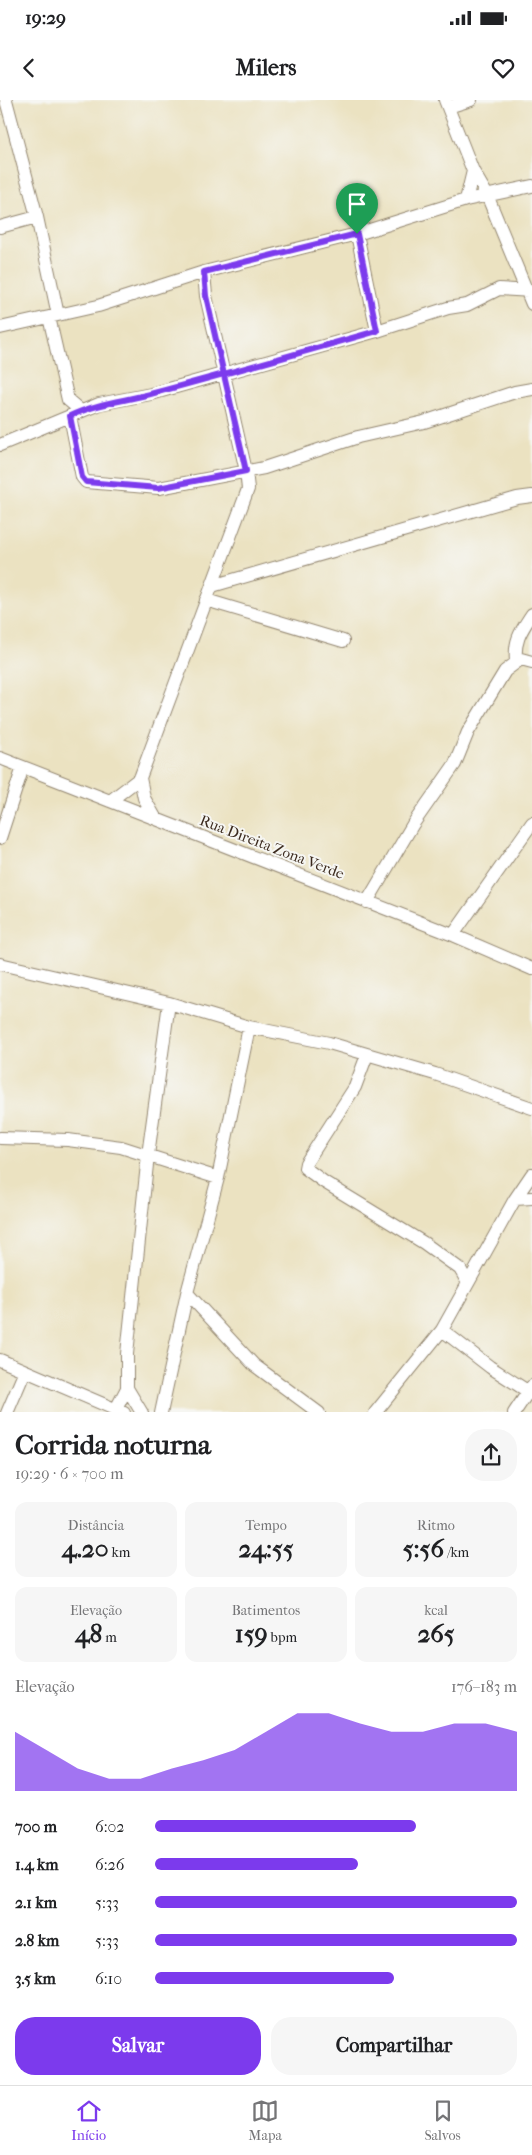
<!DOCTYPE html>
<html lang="pt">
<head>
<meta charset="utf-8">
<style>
  body { margin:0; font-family:"IM FELL French Canon",serif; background:#f6f6f6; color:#202124; height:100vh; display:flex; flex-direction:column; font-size:19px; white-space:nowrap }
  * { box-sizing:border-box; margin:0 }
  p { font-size:16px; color:#757577 }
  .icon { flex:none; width:28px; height:28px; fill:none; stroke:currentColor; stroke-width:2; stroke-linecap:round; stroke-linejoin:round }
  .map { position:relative; height:1312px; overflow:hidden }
  .drawer { display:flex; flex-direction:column; background:#fff; flex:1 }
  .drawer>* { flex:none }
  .pin { position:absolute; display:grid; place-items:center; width:42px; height:42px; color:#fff; margin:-51px -21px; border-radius:50% 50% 50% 0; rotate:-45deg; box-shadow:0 0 5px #0007 }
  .pin .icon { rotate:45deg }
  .round { display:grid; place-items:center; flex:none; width:52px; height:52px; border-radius:20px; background:#f6f6f6 }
  .headline { display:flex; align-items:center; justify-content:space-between; height:85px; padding:0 15px }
  h1 { font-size:28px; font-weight:700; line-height:38px }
  .stats { display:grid; grid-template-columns:repeat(3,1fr); gap:8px; height:85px; padding:5px 15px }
  .stats div { display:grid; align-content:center; border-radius:12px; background:#f6f6f6; text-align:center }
  .stats b { font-size:25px; font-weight:700 }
  .stats small { font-size:14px; font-weight:400 }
  .stats p { font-size:14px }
  .chart { height:140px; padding:10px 15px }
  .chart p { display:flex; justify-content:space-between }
  .chart svg { width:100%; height:90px; margin-top:5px; fill:#7c3aed; opacity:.7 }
  .button { display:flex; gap:10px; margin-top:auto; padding:10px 15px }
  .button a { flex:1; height:58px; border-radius:20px; background:#7c3aed; color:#fff; font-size:20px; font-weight:700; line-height:58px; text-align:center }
  .button a+a { background:#f6f6f6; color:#202124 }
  ul { padding:0 15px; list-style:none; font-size:16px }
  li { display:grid; grid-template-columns:80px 60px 1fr; align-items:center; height:38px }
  li i { height:12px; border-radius:6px; background:#7c3aed }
  .status { display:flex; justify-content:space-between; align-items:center; height:35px; padding:0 25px; background:#fff; direction:ltr }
  .status svg { height:14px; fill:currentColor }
  header { display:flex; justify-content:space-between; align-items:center; height:65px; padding:0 15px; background:#fff; font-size:22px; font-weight:700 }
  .tab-bar { display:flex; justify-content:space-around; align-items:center; height:70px; border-top:1px solid #e0e0e0; background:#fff; font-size:14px; color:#757577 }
  .tab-bar a { display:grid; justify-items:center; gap:2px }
  .tab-bar .active { color:#7c3aed }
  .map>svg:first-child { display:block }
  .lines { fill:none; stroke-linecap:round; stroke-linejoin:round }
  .minor-casing { stroke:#938670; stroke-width:14 }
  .minor { stroke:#fff; stroke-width:12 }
  .route-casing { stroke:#fff; stroke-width:10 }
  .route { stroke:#7c3aed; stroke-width:6 }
  .labels { text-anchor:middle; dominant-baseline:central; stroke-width:4; stroke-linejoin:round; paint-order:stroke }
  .street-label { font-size:15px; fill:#3b2a1e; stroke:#f6f6f2 }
</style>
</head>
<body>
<div class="status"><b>19:29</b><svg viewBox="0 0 49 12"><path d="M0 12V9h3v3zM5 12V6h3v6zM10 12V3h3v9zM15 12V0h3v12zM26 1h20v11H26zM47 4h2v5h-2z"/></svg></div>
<header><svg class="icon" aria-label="back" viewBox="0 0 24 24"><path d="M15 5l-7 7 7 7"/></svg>Milers<svg class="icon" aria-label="heart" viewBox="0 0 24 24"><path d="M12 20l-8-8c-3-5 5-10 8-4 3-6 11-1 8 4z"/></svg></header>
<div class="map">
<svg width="532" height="1313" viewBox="0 0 532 1313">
  <rect width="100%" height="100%" fill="#f6f6f2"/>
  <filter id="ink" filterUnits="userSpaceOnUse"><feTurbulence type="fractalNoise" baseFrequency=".02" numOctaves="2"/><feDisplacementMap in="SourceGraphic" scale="10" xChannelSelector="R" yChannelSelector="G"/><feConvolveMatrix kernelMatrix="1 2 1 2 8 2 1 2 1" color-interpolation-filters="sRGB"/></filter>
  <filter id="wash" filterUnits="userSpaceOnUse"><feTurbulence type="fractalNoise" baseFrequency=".0096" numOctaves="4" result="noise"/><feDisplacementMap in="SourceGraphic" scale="20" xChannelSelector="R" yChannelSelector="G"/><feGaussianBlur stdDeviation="1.12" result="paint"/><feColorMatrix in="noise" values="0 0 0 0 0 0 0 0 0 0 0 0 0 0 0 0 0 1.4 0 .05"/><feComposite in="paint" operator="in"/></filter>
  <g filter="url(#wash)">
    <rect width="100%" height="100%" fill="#ebe2c1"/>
  </g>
  <g filter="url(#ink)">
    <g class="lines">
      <g class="minor-casing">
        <path id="minor" d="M6,0L37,117L58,215
          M445,0L473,71L487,95L532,204
          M448,7L471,0
          M466,100L473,71
          M0,127L37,117
          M357,134L377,231
          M49,217L68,300L81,311
          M0,228L98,206L204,172L357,134L466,100L532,86
          M70,316L82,377L86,382L159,388L264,368L358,337L424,322L515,292L532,289
          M0,345L99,304L151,294L377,231L448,208L467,205L499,189L532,191
          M212,486L517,398L532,396
          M206,500L343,541
          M516,561C514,540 521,531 532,514
          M0,658L453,835L532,869
          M110,701L140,678
          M156,719L144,698L140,678L248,389L246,371L206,196L204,172
          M0,738L23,667
          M367,802L413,724L455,664L468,632L505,571L521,559L532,562
          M453,835L532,723
          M0,864L169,903L249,927L329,943L435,974L532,1008
          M367,955L355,987L306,1063L305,1068L324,1082L424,1143L460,1169L468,1183
          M0,1038L68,1040L121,1047L218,1078
          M515,1099L532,1098
          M187,1193L254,1265L319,1313
          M442,1230L490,1267L532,1294
          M0,1260L124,1313
          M127,1288L142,1313
          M116,1309L127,1288V1254L148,1055L169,903
          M7,1313L25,1271
          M161,1313L187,1193L218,1078L249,927
          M375,1313L442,1230L515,1099L532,1074
          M514,1313L532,1286"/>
      </g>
      <use href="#minor" class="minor"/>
    </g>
  </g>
  <g class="lines" filter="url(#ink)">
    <g class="route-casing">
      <path id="route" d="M357,134L377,231C303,252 229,273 154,293C125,301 97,303 70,316L82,377L86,382L158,388L246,371L206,196L204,172L357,134"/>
    </g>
    <use href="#route" class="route"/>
  </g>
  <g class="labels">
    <g class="street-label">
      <text transform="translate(272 747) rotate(21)">Rua Direita Zona Verde</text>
    </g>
  </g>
</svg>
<div class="pin" style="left:357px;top:134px;background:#1e9e55"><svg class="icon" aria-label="arrive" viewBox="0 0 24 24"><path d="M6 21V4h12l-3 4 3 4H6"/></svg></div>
</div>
<section class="drawer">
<div class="headline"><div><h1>Corrida noturna</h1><p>19:29 · 6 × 700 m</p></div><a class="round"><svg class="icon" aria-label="share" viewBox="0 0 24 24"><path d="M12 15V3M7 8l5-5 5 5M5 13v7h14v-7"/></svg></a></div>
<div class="stats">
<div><p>Distância</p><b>4.20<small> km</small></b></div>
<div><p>Tempo</p><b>24:55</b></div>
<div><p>Ritmo</p><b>5:56<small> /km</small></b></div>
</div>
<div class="stats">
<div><p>Elevação</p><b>48<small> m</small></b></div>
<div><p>Batimentos</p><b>159<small> bpm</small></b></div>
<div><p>kcal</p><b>265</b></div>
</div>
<div class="chart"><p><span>Elevação</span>176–183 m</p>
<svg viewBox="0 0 160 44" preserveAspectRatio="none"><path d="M0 44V15L10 24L20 33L30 38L40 38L50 33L60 29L70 24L80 15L90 6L100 6L110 11L120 15L130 15L140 11L150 11L160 15V44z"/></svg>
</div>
<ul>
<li><b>700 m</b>6:02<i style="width:72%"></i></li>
<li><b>1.4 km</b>6:26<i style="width:56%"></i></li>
<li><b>2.1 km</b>5:33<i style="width:100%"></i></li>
<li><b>2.8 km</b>5:33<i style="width:100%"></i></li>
<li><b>3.5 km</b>6:10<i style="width:66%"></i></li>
</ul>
<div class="button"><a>Salvar</a><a>Compartilhar</a></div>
</section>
<nav class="tab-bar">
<a class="active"><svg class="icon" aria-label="home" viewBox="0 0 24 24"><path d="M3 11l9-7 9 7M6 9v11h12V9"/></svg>Início</a>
<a><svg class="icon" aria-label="map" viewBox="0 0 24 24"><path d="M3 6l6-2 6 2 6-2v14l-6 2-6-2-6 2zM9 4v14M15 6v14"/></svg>Mapa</a>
<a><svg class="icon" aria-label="saved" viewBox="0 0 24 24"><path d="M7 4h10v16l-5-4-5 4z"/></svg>Salvos</a>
</nav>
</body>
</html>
